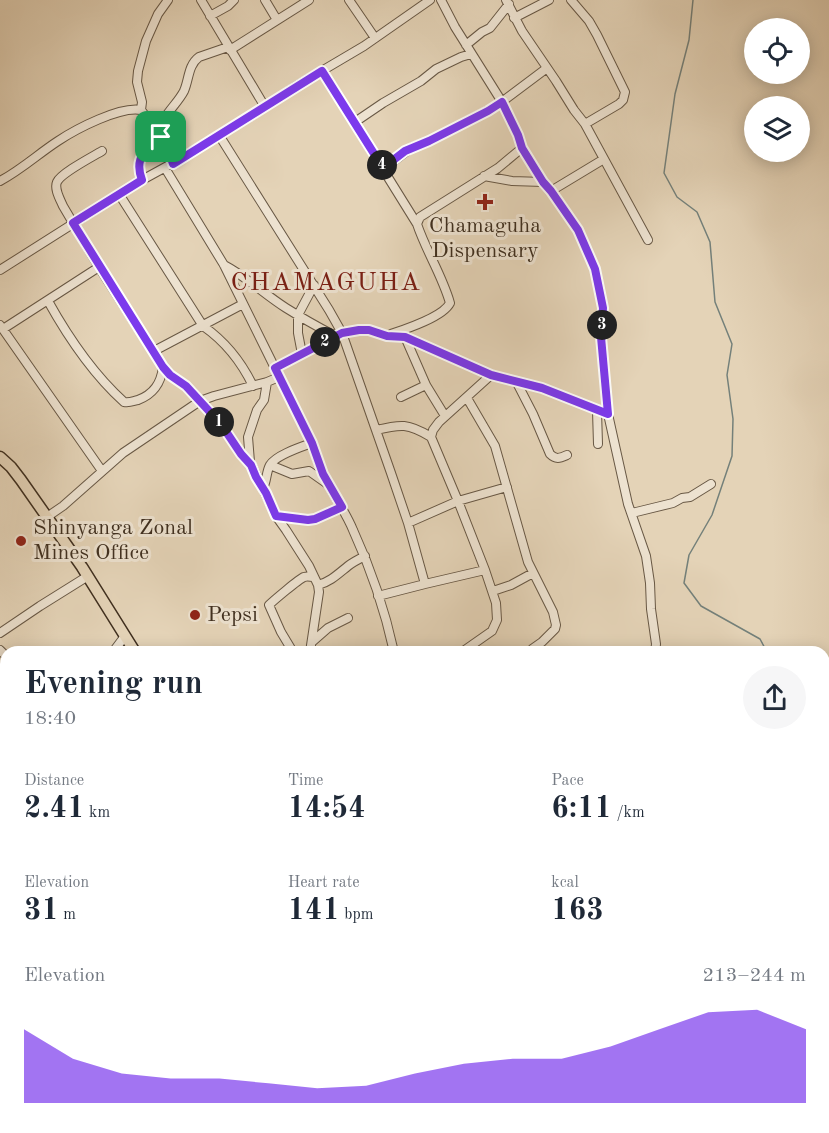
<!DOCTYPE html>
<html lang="en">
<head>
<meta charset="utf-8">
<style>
  body { margin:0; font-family:"Old Standard TT",serif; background:#f6f6f7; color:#1f2937; height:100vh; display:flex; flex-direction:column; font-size:22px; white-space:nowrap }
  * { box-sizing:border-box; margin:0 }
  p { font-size:20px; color:#747a83 }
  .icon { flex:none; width:33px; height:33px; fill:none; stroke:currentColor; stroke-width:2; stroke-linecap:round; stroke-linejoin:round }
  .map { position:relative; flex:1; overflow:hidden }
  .details { position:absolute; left:0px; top:646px; width:830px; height:488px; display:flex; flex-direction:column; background:#fff; border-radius:18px 18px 0 0; box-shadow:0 3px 15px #0003 }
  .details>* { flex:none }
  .controls { position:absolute; left:744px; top:18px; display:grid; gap:12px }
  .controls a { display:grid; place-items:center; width:66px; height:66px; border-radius:50%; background:#fff; box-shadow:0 3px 15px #0003; font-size:30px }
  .pin { position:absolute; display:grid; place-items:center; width:51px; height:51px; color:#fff; margin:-26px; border-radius:12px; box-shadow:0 3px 9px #0006 }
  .km { position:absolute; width:30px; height:30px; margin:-15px; border-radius:50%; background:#222; color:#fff; font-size:16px; line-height:30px; text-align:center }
  .round { display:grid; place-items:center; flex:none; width:63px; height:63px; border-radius:32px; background:#f6f6f7 }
  .headline { display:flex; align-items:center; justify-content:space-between; height:102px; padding:0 24px }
  h1 { font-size:33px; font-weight:700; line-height:45px }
  .metrics { display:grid; grid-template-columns:repeat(3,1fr); gap:9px; height:102px; padding:6px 24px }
  .metrics div { display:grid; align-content:center }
  .metrics b { font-size:30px; font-weight:700 }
  .metrics small { font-size:16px; font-weight:400 }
  .metrics p { font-size:16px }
  .chart { height:168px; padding:12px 24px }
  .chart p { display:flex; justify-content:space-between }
  .chart svg { width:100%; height:108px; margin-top:6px; fill:#7c3aed; opacity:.7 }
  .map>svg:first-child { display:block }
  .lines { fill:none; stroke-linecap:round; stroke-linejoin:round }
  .stream { stroke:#74807a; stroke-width:1.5 }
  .minor-casing { stroke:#685845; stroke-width:10 }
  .highway-casing { stroke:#3f2f1f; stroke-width:13 }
  .minor { stroke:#ede2d0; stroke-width:8 }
  .highway { stroke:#e4d3b7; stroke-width:10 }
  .rail-casing { stroke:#3f2f1f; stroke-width:4 }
  .rail { stroke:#ede2d0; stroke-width:1.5; stroke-dasharray:4.5; stroke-linecap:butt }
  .route-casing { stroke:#fff; stroke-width:12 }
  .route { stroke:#7c3aed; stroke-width:8 }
  .poi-dot { fill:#8f2418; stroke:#ede2d0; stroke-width:2 }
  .labels { text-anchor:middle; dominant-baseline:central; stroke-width:6; stroke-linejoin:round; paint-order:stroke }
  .poi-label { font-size:22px; fill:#3f2f1f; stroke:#ede2d0; text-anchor:start }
  .quarter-label { font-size:26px; letter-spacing:1.5px; fill:#7a1f14; stroke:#ede2d0 }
</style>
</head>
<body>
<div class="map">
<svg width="829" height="1133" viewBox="0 0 829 1133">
  <rect width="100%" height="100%" fill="#e4d3b7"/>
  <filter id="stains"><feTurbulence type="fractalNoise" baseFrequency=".00333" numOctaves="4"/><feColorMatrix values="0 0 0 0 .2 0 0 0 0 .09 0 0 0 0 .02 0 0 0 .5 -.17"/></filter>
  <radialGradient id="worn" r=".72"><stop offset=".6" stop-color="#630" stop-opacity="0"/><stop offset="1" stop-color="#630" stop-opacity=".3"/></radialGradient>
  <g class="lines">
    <path class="stream" d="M693,0L689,40L675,94L664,173L677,197L697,212L710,242L715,302L732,344L727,375L733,419L732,456L712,515L689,555L684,583L701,606L760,639L767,652
      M824,998L829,1006"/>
    <g class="minor-casing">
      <path id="minor" d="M201,0L265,107
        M265,0L277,20
        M349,0L375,38
        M441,0L455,27L502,102L518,135L522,148L543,182L551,191L578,230L595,269L603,308L601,337L608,414L628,504L646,556L650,583L651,609L656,644L655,652
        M506,0L522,31L556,81L574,110L585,124L648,240
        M571,0L589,21L597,35L625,92L623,100L619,104L585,124
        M210,16L228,6L234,0
        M514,18L549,0
        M466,45L482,32L490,28L509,4
        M230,50L309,0
        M322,71L417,224
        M141,110L142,102L137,82L138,71L146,41L158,14L168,0
        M355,122L383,103L421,81L436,69L461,57L471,54
        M219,135L329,310L342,333L391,473L408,523L425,584L378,596
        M102,151C92,157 61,173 57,182C54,189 60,199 63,206L99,267L163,367L170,375L186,386L205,406L221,424L241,454L250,462L276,516L286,530L309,566L318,585L319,592L310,652
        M173,163C171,159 160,136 160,133C160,117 177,105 184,91C189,80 188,65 199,57L228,47
        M165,168L224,265L312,443C315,453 318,463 323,473C331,493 345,510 353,530C371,569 385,611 394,652
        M383,169L411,148L429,141L495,107L547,68
        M484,176L512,181L543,182
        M142,180C133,156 148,151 158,133
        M0,181C21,170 38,154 58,141C76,129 120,106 141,110L161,137
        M551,191L604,159
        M119,194L203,326C226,342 241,361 253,386
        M224,265C247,277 264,294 286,308C302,318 318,327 335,336
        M0,270L142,180L173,163L251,116L298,85L364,46L430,0
        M48,301C68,337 93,374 124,402C130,403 133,401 138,400C154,394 161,383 163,367
        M0,325L102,471
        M3,329L99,267
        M391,334C406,329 443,317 450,303C442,275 426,251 417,224L420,217L498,168L522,148
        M405,337L426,385L445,416
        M154,351L243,304
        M302,354L298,333V315L314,285
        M275,368L342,333L359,330H369L387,336L405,337L491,375L542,388L608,414
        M516,381L533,414L550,454C556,460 560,458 567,455
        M401,397L426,385
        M467,398L495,446L528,562L553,612L556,625L555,629L542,642L532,649
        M597,411L598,444
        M376,430C401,424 408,423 431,437
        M250,462L248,437L257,410L264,400L267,382
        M270,465L292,474L309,471L326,483
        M263,488C267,481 266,472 270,465C276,455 301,447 312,443
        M632,513L673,503L682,498L690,497L711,484
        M276,516L308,520L315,519L342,507
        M47,517L63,506L123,453L200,401L214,396L267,382L279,377
        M408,523L458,501L507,487
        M425,584L485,570
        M318,585C330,582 338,574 348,566C353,562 359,559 365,556
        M493,591L511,585L533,573
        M0,633L40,606L88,576
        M312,642L328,628L348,618
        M0,650L6,656
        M113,652L125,636
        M293,652L281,632L269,605C273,601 299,579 304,577C308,576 310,577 314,577
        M462,652L492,631L497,620L496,603L485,570L458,501L431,437L433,430L439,422L491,375
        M0,696L6,702
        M0,741L6,746
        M0,803L6,797
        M0,825L6,835
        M0,953L6,950
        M0,1052L6,1055
        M129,1128L132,1133
        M193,1128L197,1133
        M233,1128L234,1133
        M338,1128L375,1130L391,1128
        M24,1133L35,1128
        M252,1133L276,1128"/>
    </g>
    <g class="highway-casing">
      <path id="highway" d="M0,457L11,467L21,480L82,567L135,652
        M264,1128L265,1133"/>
    </g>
    <use href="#minor" class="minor"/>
    <use href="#highway" class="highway"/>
    <g class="rail-casing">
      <path id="rail" d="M468,1128L469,1133"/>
    </g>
    <use href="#rail" class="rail"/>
  </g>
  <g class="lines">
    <g class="route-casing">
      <path id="route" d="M322,71L383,168L405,151L429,141L488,111L502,102L518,135L522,148L543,182L551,191L578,230L595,269L603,308L601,337L608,414L542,388L491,375L405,337L387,336L369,330H359L342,333L275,368L312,443L323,474L342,507L315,519L308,520L276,516L266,493L256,477L251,465L241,454L221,424L186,386L170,375L163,367L73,223L142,180C133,156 148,151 158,133L166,144L173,164Z"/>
    </g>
    <use href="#route" class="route"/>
  </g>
  <g class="poi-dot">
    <path d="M482 193h6v6h6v6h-6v6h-6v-6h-6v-6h6z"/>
    <circle cx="21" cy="541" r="6"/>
    <circle cx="195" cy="615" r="6"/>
  </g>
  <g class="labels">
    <g class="poi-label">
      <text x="485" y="226" text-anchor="middle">Chamaguha<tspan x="485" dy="25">Dispensary</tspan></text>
      <text x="33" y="528">Shinyanga Zonal<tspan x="33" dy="25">Mines Office</tspan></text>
      <text x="207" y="615">Pepsi</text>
    </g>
    <g class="quarter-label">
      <text x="326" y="283">CHAMAGUHA</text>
    </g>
  </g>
  <rect width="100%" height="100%" filter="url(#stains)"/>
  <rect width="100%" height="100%" fill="url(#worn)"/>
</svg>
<div class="controls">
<a><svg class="icon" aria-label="locate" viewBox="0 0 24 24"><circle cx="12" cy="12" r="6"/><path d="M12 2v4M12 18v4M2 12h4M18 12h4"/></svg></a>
<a><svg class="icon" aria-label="layers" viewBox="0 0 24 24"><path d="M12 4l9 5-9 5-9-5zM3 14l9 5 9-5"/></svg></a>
</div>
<div class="pin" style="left:161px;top:137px;background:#1e9e55"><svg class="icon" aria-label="arrive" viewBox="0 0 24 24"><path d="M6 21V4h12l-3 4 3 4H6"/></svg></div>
<b class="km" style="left:219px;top:422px">1</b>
<b class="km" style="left:325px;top:342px">2</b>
<b class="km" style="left:602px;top:325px">3</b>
<b class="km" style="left:382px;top:165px">4</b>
<section class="details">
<div class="headline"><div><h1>Evening run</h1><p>18:40</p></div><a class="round"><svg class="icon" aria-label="share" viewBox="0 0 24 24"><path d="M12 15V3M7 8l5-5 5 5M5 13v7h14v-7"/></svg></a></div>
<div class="metrics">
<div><p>Distance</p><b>2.41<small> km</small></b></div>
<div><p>Time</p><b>14:54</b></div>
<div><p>Pace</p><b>6:11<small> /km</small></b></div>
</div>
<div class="metrics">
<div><p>Elevation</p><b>31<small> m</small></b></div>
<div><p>Heart rate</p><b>141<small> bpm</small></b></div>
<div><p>kcal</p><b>163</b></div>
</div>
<div class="chart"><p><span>Elevation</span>213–244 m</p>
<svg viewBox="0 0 160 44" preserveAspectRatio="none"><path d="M0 44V14L10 26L20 32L30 34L40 34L50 36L60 38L70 37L80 32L90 28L100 26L110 26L120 21L130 14L140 7L150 6L160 14V44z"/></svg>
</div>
</section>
</div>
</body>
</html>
